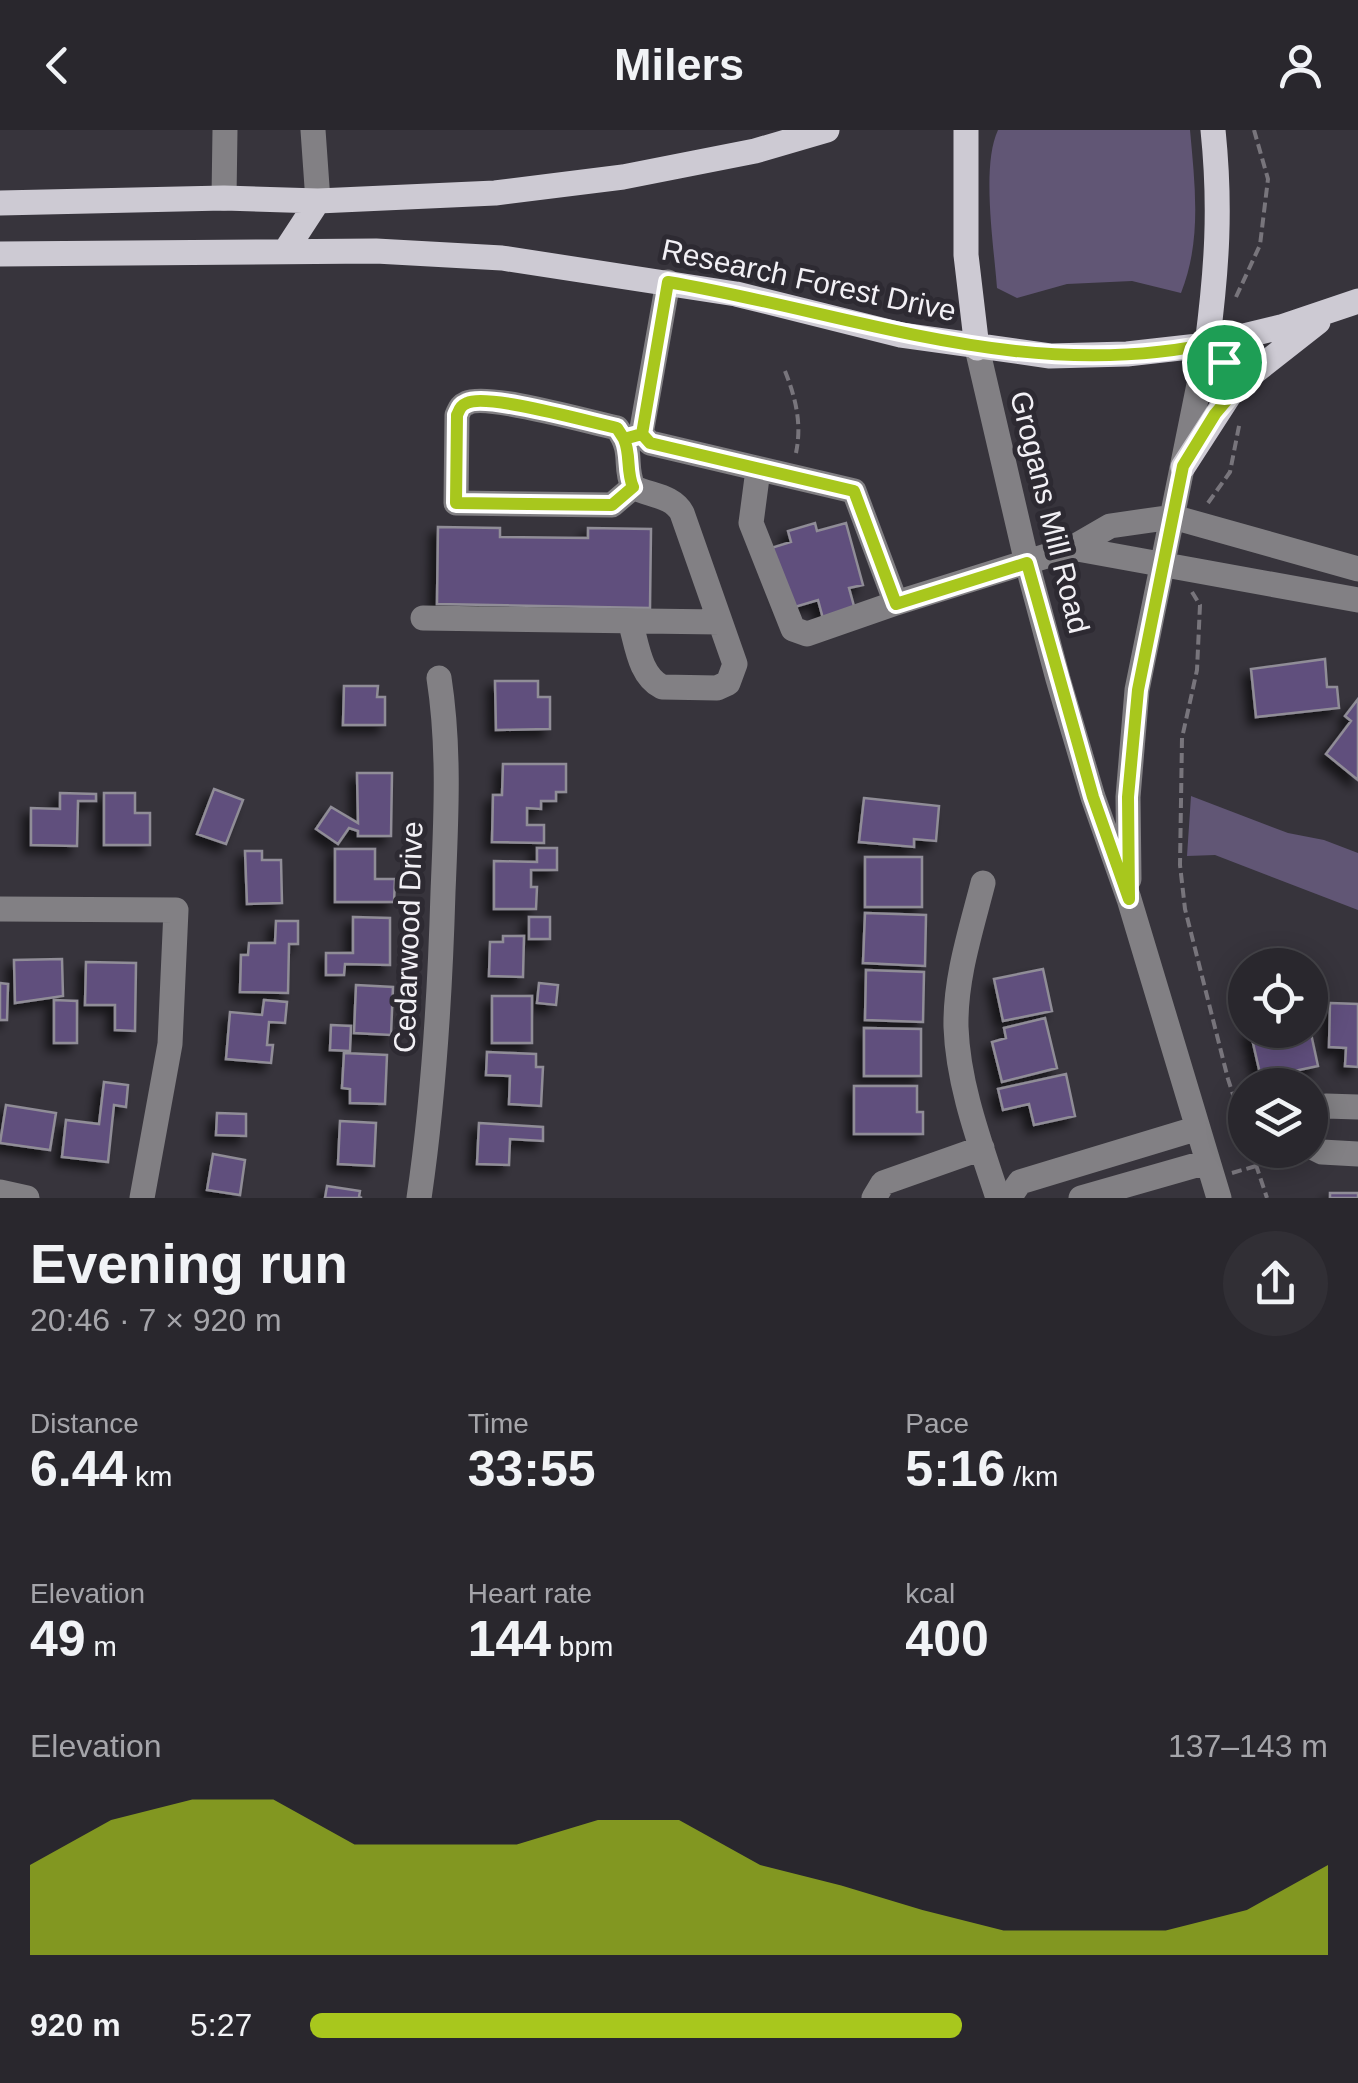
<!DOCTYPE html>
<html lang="en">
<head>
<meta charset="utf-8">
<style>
  body { margin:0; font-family:Helvetica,sans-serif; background:#312f35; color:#f1f3f6; height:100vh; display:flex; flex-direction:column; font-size:38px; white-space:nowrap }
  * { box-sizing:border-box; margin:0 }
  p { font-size:32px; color:#a5a5aa }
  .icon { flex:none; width:55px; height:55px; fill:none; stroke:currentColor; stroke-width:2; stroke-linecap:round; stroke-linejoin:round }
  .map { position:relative; height:1068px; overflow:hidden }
  .drawer { display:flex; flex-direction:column; background:#29272d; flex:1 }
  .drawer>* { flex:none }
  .controls { position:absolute; left:1228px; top:818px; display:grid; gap:20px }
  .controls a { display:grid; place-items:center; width:100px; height:100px; border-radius:50%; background:#29272d; box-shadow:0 5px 25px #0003,0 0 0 2px #454449; font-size:50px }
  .pin { position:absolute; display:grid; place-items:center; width:85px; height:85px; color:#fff; margin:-42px; border:5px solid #fff; border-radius:50%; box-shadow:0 2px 10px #0007 }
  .round { display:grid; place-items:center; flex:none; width:105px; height:105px; border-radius:52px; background:#312f35 }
  .head { display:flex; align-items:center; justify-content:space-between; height:170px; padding:0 30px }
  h1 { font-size:55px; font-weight:700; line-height:75px }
  .stats { display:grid; grid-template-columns:repeat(3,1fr); gap:15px; height:170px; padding:10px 30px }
  .stats div { display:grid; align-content:center }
  .stats b { font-size:50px; font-weight:700 }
  .stats small { font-size:28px; font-weight:400 }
  .stats p { font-size:28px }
  .chart { height:280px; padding:20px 30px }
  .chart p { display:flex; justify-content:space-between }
  .chart svg { width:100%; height:180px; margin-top:10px; fill:#a8c71d; opacity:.7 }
  ul { padding:0 30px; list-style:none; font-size:32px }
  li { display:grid; grid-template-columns:160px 120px 1fr; align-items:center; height:75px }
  li i { height:25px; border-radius:12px; background:#a8c71d }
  header { display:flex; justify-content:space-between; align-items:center; height:130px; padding:0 30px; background:#29272d; font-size:45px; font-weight:700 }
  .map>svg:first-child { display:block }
  .green { fill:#615675 }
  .building { fill:#604f7d; stroke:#908d97; stroke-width:2.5; filter:url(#shadow) }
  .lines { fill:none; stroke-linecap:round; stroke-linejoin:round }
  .path { stroke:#78757c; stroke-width:4; stroke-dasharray:10 5; stroke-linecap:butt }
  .minor { stroke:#828084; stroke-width:25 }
  .major { stroke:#cdcad3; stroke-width:25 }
  .route-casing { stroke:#fff; stroke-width:20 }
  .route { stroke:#a8c71d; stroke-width:12 }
  .labels { text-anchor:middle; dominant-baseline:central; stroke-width:10; stroke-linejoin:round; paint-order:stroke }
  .street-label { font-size:30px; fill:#f2f0f5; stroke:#2d2a32 }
</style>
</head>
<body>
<header><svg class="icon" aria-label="back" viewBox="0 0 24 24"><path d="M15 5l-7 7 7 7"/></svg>Milers<svg class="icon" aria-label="person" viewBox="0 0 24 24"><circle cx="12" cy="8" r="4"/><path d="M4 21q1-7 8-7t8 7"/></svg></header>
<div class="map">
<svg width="1358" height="1068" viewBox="0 0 1358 1068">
  <defs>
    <filter id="shadow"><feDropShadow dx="-7" dy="7" stdDeviation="5" flood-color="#0009"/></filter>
  </defs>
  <rect width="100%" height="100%" fill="#37343c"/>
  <path class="green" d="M998,0H1190C1195,56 1202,110 1181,163L1132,151L1067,154L1017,168L997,158C994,117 981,36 998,0Z
    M1191,666L1288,703L1324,710L1358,723V780L1215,725L1187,726Z"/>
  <path class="building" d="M815,393L817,401L846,393L863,455L849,458L857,487L825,496L818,470L788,479L771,418L791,412L788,401Z
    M438,397L500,398V407L588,408V398L651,399L650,478L437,474Z
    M1325,529L1327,557H1337L1339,578L1256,587L1251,539Z
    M495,551H538V567H550V599L496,600Z
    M344,556H378L377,567H385V595H343Z
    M1358,569V650L1326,624L1351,591L1345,586Z
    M503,634H566V662H556V671H541V679L527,678V695H544V713L492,712L493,665H502Z
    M357,643H392L391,706H358V701L349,698L338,714L316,699L331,677L358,693Z
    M214,659L243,670L226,714L197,704Z
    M60,663L96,664V671H78L77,716L31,715V678L60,679Z
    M104,663H135V683H150V715H104Z
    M864,668L939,676L936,711L914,709V717L859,712Z
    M537,718H557V740H531V757H537L536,779H494V731L537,732Z
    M335,719H375V749H395L394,772H335Z
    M245,721H262V730H281L282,773L247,774Z
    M865,727H922V777H865Z
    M865,783L926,785L925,836L863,833Z
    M353,787L390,788V835L345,834L344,845H326V823H353Z
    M529,787H550V809H529Z
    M276,791H298V814H289L288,863L240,862L241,825H248L249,813H275Z
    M503,806H524L523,847L489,846L490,812H503Z
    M62,829L63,866L15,873L14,830Z
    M86,832L136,833L135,901L115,900V875H85Z
    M1043,839L1052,881L1003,891L994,849Z
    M866,840L924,842L923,892L865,890Z
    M0,853L8,854L7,890H0Z
    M539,853L558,855L556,875L537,873Z
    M356,855L393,857L391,905L354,903Z
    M492,866H532V913H492Z
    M54,870L77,871V913H54Z
    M264,870L287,872L285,893L269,892L267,915H273L271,933L226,929L230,882L262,885Z
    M1330,873L1358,874V937L1345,936L1346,918L1329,917Z
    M1045,888L1057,938L1002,952L992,912L1006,908L1004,898Z
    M331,895L351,896L350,921L330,920Z
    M864,898L921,899V946H864Z
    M1310,899L1318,936L1261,948L1250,900Z
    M487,922L536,924V937H543L541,976L509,974L510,946L486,945Z
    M344,923L387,925L385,974L350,973V959L342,958Z
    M1066,944L1075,986L1034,995L1029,974L1003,980L998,959Z
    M104,952L128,955L126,977L114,975L108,1032L62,1027L66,990L99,994Z
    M854,956H917V982H923V1004H854Z
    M6,975L56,983L50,1020L0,1013Z
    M217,983L246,984V1006L216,1005Z
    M340,991L376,993L374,1036L338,1034Z
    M479,993L543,997V1011L510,1009L509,1035L477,1034Z
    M213,1024L245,1030L240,1065L207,1060Z
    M327,1056L360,1061L359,1067L362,1068H325Z
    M1330,1063H1358V1068H1330Z"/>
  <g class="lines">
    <path class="path" d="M1236,167L1260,115L1268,49L1254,0
      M785,241C796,269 802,294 796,323
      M1208,373L1230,342L1240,291
      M1192,462L1200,475L1197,540L1182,608L1180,735L1185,779L1228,949L1245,1002
      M1251,1020L1267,1068
      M1232,1043L1256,1036"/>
    <path class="minor" d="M313,0L318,71
      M224,68L225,0
      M668,152L641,304L650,313L854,361L896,473L1072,418L1110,396L1173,387L1358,439
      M977,218L1027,433L1058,549L1093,667L1129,769L1219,1068
      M758,340L751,393L793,499L807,504L896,473
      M1072,418L1358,470
      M423,488L720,492
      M630,491C637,514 639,545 662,557L717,558L728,553L735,534L682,383C672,365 650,366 633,357C623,334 635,323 617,298C589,292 487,263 467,273C460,276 460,279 457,285L456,373L612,375L633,357
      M1129,749L1128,667L1137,560L1207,215
      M983,753C971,800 955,848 956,897C958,955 980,1013 998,1068
      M0,779L176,780L170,914L142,1068
      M1310,981L1326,976L1358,977
      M1310,1016L1322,1022L1358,1024
      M0,1062L27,1068
      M419,1068C434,966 440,865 443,762C446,690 450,619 439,548
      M874,1068L883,1053L982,1018
      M1009,1068L1020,1052L1195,999
      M1081,1068L1207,1032"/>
    <path class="major" d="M966,0V125L977,218
      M0,73L224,68L318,71L495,63L623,47L755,21L827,0
      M286,120L318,71
      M0,124L376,121L502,128L736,164L901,205L1050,226L1127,224L1207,215L1281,197L1358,171
      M1207,215C1217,138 1221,77 1213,0
      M1183,337L1234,258L1318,192"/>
  </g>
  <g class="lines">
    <g class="route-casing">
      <path id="route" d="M1224,232L1223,211C1029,256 856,184 668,152L642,304L624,309C631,325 626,341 633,357L612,375L456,373L457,285C460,279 460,276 467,273C487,263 589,292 617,298L624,309L642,304L650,313L854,361L896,474L1027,433L1093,667L1129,769L1128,667L1138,560L1183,336L1215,284L1242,252L1224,232"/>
    </g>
    <use href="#route" class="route"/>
  </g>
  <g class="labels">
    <g class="street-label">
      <text transform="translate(809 150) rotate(12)">Research Forest Drive</text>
      <text transform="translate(1050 382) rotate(76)">Grogans Mill Road</text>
      <text transform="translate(408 807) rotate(-88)">Cedarwood Drive</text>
    </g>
  </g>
</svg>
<div class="controls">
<a><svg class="icon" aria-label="locate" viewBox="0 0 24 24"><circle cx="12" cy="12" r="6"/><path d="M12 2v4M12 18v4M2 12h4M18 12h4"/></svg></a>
<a><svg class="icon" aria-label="layers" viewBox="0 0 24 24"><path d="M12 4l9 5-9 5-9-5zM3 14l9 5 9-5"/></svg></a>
</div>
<div class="pin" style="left:1224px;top:232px;background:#1e9e55"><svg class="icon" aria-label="arrive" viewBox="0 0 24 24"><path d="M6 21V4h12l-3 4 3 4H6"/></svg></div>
</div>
<section class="drawer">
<div class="head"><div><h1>Evening run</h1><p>20:46 · 7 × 920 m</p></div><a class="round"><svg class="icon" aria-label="share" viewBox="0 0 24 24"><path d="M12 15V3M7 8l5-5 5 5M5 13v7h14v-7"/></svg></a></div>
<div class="stats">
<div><p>Distance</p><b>6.44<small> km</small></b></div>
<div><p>Time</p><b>33:55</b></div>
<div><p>Pace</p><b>5:16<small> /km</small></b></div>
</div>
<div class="stats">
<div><p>Elevation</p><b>49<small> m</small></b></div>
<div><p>Heart rate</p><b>144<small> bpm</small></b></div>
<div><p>kcal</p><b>400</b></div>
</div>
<div class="chart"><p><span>Elevation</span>137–143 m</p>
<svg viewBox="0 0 160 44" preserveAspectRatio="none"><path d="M0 44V22L10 11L20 6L30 6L40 17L50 17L60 17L70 11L80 11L90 22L100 27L110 33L120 38L130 38L140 38L150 33L160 22V44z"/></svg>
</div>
<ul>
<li><b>920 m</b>5:27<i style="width:64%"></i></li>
</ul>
</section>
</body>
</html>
